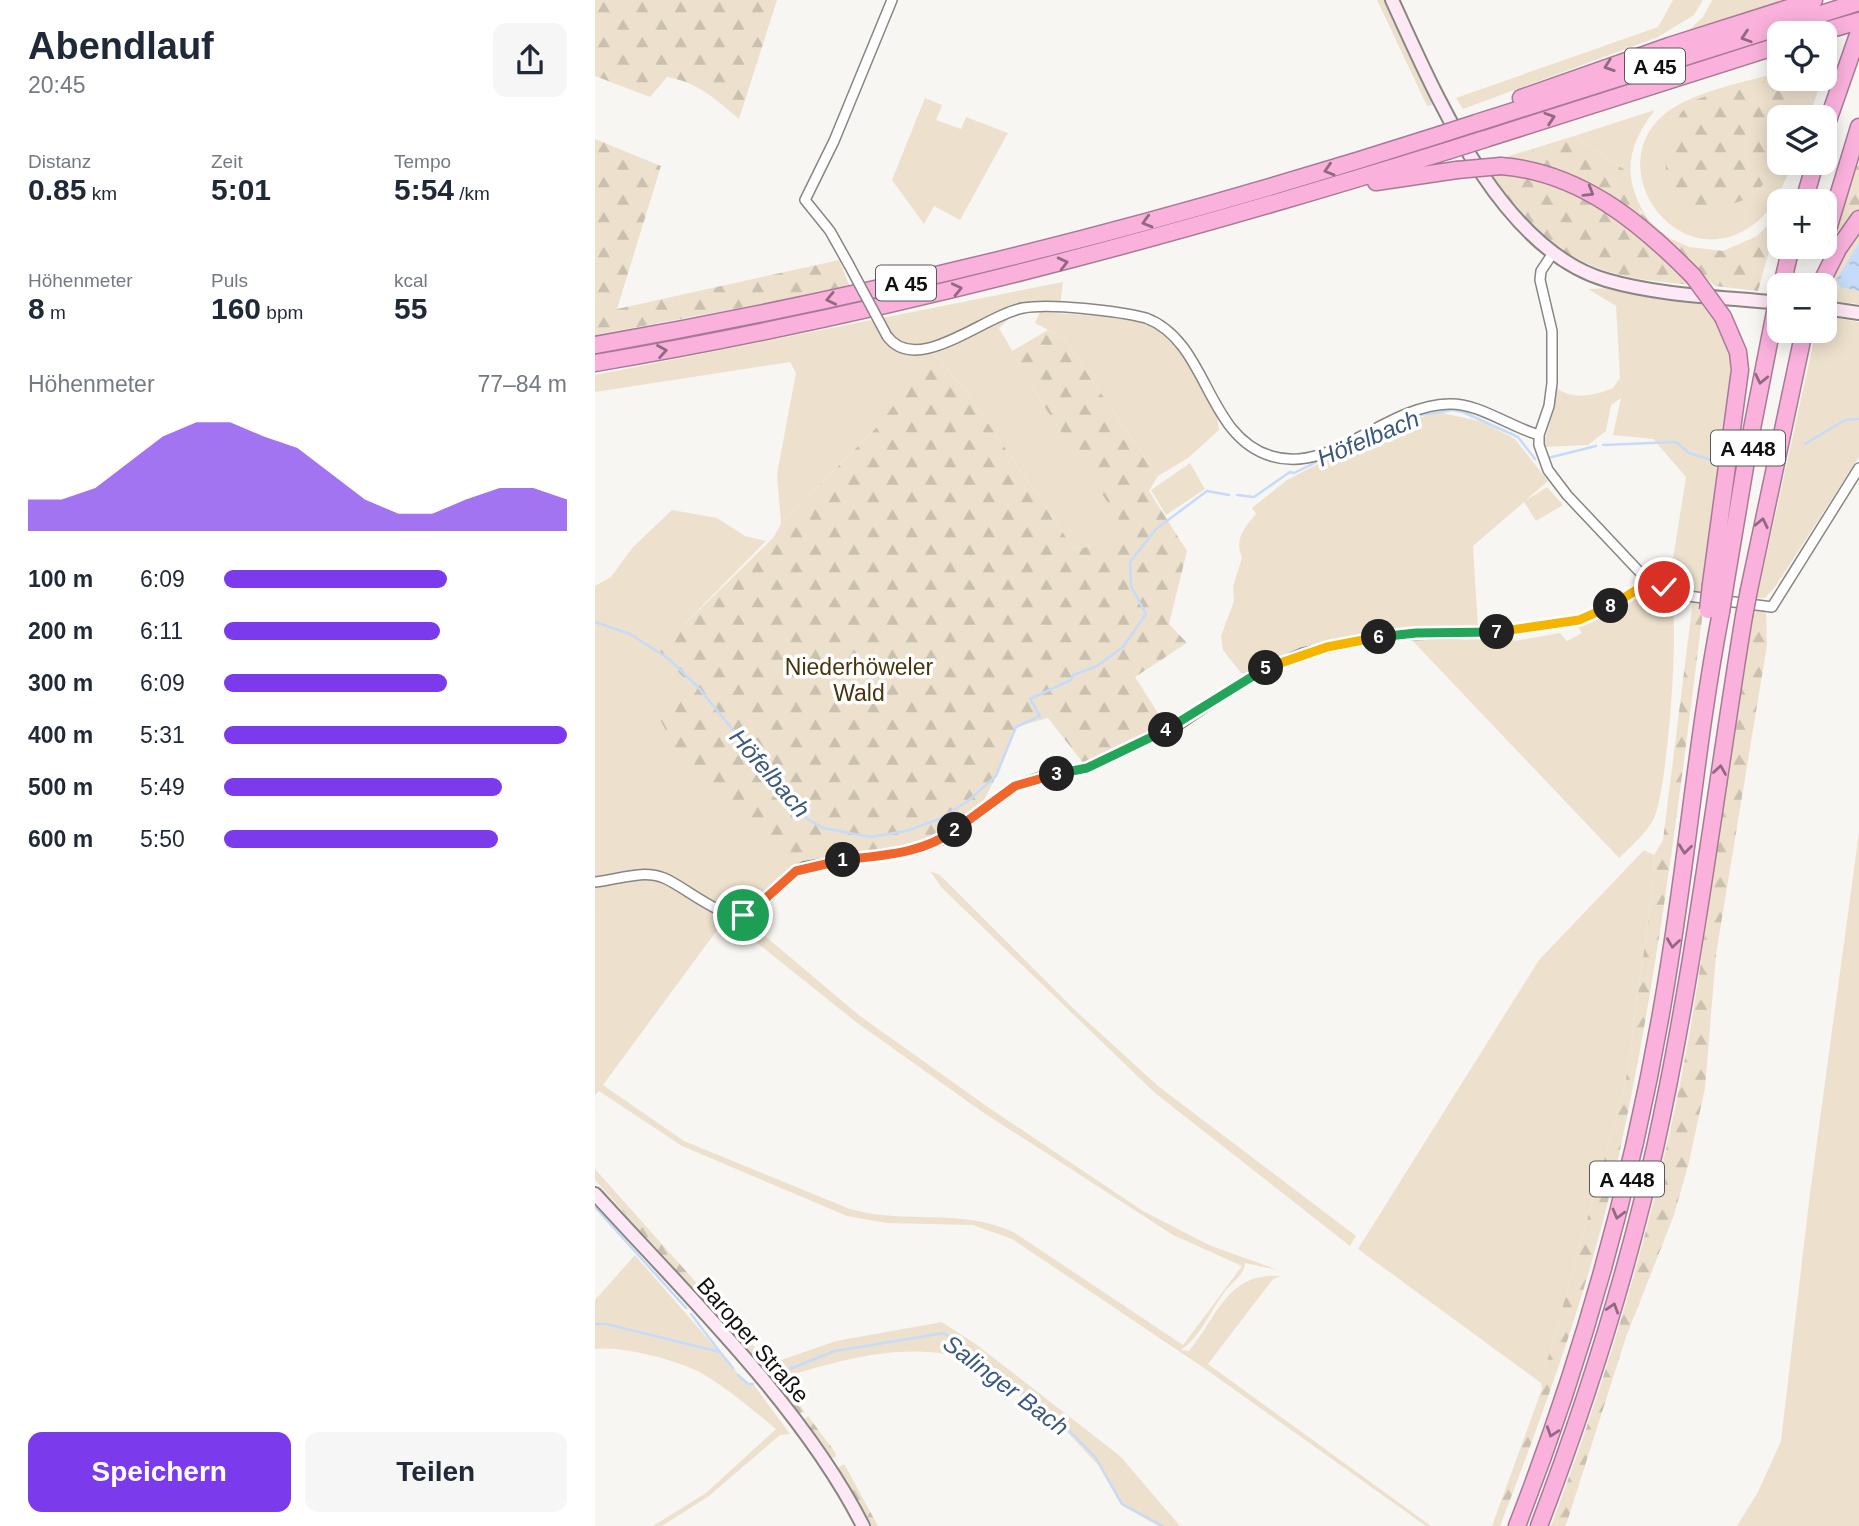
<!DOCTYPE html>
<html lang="de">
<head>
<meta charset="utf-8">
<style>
  body { margin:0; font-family:Arial,sans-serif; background:#f6f6f7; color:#1f2937; height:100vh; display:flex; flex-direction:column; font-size:26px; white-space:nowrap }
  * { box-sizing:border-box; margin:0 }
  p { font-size:23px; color:#747a83 }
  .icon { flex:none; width:38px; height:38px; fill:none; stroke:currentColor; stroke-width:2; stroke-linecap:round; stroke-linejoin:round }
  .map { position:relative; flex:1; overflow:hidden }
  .details { display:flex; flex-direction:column; background:#fff; width:595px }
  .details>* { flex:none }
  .fabs { position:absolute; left:1172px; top:21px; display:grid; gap:14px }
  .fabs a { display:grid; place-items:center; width:70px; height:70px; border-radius:14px; background:#fff; box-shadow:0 4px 18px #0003; font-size:35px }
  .pin { position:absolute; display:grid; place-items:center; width:60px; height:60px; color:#fff; margin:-30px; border:4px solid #fff; border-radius:50%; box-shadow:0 2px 7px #0007 }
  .km { position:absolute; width:35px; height:35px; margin:-18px; border-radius:50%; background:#222; color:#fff; font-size:19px; line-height:35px; text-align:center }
  .round { display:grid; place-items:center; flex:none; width:74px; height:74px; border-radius:14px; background:#f6f6f7 }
  .summary { display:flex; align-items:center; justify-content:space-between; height:119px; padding:0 28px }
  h1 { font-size:38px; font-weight:700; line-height:52px }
  .metrics { display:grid; grid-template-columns:repeat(3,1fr); gap:10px; height:119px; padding:7px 28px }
  .metrics div { display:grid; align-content:center }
  .metrics b { font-size:30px; font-weight:700 }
  .metrics small { font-size:19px; font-weight:400 }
  .metrics p { font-size:19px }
  .chart { height:196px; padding:14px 28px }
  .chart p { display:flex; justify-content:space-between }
  .chart svg { width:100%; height:126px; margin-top:7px; fill:#7c3aed; opacity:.7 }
  .cta { display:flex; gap:14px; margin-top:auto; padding:14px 28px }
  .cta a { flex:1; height:80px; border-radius:14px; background:#7c3aed; color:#fff; font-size:28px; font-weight:700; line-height:80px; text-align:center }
  .cta a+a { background:#f6f6f7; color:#1f2937 }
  ul { padding:0 28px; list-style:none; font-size:23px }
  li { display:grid; grid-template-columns:112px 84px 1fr; align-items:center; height:52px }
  li i { height:18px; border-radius:9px; background:#7c3aed }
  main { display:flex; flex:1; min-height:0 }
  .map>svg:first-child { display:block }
  .grass { fill:#ede1cd; fill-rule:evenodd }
  .forest { fill:url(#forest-firs) }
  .water { fill:url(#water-ripples) }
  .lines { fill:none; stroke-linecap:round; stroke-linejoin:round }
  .stream { stroke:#c6dbf9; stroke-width:2.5 }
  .street-casing { stroke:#888683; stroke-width:12 }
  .secondary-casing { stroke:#888683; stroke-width:16 }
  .highway-casing { stroke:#a87995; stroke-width:19 }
  .street { stroke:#fff; stroke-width:9 }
  .secondary { stroke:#fee8f5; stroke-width:12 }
  .highway { stroke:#fab2dd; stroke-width:16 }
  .street-bridge-casing { stroke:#888683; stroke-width:12; stroke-linecap:butt }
  .highway-bridge-casing { stroke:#a87995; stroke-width:19; stroke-linecap:butt }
  .street-bridge { stroke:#fff; stroke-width:9 }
  .highway-bridge { stroke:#fab2dd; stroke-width:16 }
  .oneway { stroke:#916980 }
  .split-1-casing { stroke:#fff; stroke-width:14 }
  .split-2-casing { stroke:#fff; stroke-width:14 }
  .split-3-casing { stroke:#fff; stroke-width:14 }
  .split-4-casing { stroke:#fff; stroke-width:14 }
  .split-5-casing { stroke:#fff; stroke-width:14 }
  .split-6-casing { stroke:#fff; stroke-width:14 }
  .split-7-casing { stroke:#fff; stroke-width:14 }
  .split-8-casing { stroke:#fff; stroke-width:14 }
  .split-9-casing { stroke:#fff; stroke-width:14 }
  .split-1 { stroke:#f0652b; stroke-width:9 }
  .split-2 { stroke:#f0652b; stroke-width:9 }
  .split-3 { stroke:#f0652b; stroke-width:9 }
  .split-4 { stroke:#22a559; stroke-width:9 }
  .split-5 { stroke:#22a559; stroke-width:9 }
  .split-6 { stroke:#f5b400; stroke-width:9 }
  .split-7 { stroke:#22a559; stroke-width:9 }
  .split-8 { stroke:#f5b400; stroke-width:9 }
  .split-9 { stroke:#f5b400; stroke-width:9 }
  .labels { text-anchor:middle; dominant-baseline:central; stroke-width:7; stroke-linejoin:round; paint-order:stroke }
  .shield { fill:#fff; stroke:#585857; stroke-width:2 }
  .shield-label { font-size:21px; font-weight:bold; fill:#11100f }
  .park-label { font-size:23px; fill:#48340c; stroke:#fff }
  .street-label { font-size:23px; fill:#11100f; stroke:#fff }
  .water-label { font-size:24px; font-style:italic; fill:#3b5881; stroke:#fff }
</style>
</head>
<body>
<main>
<section class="details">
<div class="summary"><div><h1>Abendlauf</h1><p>20:45</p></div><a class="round"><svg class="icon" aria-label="share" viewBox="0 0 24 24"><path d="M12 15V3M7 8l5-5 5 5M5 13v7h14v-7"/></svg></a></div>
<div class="metrics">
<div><p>Distanz</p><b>0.85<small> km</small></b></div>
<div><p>Zeit</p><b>5:01</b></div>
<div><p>Tempo</p><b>5:54<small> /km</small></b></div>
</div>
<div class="metrics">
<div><p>Höhenmeter</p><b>8<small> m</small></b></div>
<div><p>Puls</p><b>160<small> bpm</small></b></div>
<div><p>kcal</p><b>55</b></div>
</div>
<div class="chart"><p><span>Höhenmeter</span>77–84 m</p>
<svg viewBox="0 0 160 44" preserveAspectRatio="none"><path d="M0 44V33L10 33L20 29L30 20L40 11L50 6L60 6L70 11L80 15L90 24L100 33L110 38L120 38L130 33L140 29L150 29L160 33V44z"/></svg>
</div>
<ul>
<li><b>100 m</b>6:09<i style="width:65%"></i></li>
<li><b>200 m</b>6:11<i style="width:63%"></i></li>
<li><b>300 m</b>6:09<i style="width:65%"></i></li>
<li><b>400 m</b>5:31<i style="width:100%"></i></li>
<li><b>500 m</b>5:49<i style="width:81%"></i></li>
<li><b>600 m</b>5:50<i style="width:80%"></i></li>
</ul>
<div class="cta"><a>Speichern</a><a>Teilen</a></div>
</section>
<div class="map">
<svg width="1264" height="1526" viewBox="0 0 1264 1526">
  <defs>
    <pattern id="forest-firs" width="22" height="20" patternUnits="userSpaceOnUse" patternTransform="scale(1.75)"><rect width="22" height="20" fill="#ede1cd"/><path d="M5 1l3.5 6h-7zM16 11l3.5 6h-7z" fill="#cac0af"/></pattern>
    <pattern id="water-ripples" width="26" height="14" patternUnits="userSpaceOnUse" patternTransform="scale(1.75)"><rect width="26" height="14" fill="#c6dbf9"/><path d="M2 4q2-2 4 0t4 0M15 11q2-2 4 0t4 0" fill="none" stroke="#a9bbd4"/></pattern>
  </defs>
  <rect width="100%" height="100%" fill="#f8f6f2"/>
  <path class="grass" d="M782,0H791L841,104L832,106Z
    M1078,0H1108L1099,15L1063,37L868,109L861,98L1063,27Z
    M1117,0H1192L1092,32L1108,17Z
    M1185,72V78L1096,102L1165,188L1185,149V163H1198C1188,184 1178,211 1158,225C1080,281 998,159 1078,108C1109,89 1150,82 1185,72Z
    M1217,79H1227L1214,117H1200Z
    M330,98L347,105L341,120L366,129L371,117L413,133L365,220L339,206L329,224L297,180Z
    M1060,110C1030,148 1027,180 1054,221L1040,204L1030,170L979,136Z
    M937,149L941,166L898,161Z
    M1248,208L1263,216L1233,260Z
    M1182,216L1176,244L1162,236Z
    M1264,233V304L1230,300L1243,261Z
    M468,282L465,306L429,305L404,328L445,400L530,527C516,542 499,547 479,549L373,394L339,353L284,425L186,524L182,474L201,373L195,362L0,392V375Z
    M1017,288L1102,299L1122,316L1136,354L1133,422L1106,592L1074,584L1091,477L1058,439L1018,435L1026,398L1016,405L1011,431L993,445L948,447L960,405L962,388C976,400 1000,396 1018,388L1025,378L1021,306L993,289Z
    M445,312L519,317L556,324L573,337L590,355L621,409L624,430L593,458L563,476L468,338L440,323Z
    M1230,316L1264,322V457L1180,587L1170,598H1162L1221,331H1230Z
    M843,412L888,422L920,439L953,481L930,501L952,487L968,505L941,521L929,502L878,546L883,627C800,628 726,638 651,673H646L628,650L626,636L639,601L638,586L647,558C639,539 649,528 661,514L657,508L692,480L793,427Z
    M595,463L610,489L571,515L556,490Z
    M77,510L122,518L150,536L171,541L64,650L101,691L87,760L199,866C183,879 171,902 151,909C123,921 87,876 59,871C41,867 17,876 0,879V586L16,577L38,547Z
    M1049,594H1061L1077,604C1084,632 1072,792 1059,818C1052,833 1036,846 1024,858L814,637L915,635L920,641L965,633L972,641L987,633L981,624L1007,617Z
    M1264,832V1526H1142L1163,1492L1186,1441L1215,1193Z
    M1049,850L1059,855L1057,894L1030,1086L946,1383L763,1249L944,960Z
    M335,871L345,875L482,1012L563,1086L761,1236L755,1246L560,1093L347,888Z
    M59,878L80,885L143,924L152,921L265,1016L390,1105L548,1211L614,1245L683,1270L650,1263C649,1274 640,1280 632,1289C617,1307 606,1337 586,1350L594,1351C623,1316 632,1272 686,1276L678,1279L613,1364L836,1526H831L609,1368L417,1239L378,1225L292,1223L252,1216L87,1146L4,1091L0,1095V887ZM131,918L261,1022L386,1111L578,1235L647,1266L588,1345L420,1233C367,1207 310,1225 255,1209L89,1141L8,1085Z
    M40,1255L153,1385H159L195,1434L185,1435L114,1496L67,1526H58L111,1493L181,1429C159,1411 136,1391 111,1376C88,1361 27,1346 0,1349V1300Z
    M347,1322L382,1345L525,1456L585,1526H563L526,1505L503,1465L474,1434L385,1364C322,1337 248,1359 186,1378L175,1364L241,1341Z"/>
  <path class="forest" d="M0,0H182L144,119C121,99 102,82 72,77L55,97L0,76Z
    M1185,78L1217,79L1200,117H1185C1185,141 1183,168 1166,187C1146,210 1093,217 1075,189C1067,175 1072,152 1076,137C1079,125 1086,108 1097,102C1117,91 1162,84 1185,78Z
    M979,136L1030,170L1045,212L1072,237L1094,247L1128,251L1162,236L1176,244L1163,291L1120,286L1087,257L941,166L937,149Z
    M0,139L66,166L22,309L244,260L255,287L0,335Z
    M1264,165V215L1263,216L1248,208L1260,167Z
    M896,173C913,175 934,174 950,179C1007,196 1056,243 1095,285C1072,282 1049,281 1026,275C974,263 915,223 896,173Z
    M453,330L468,338L563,476L554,491L592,551L574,624L592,643L540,677L572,727L492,768L453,718L421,727L406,767L383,812L339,843L201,871L87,760L63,716L101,691L63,650L178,538L186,524L284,425L338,352L373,394L479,549C499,547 516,542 529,527L445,400L417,351Z
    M1098,600L1109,603C1085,792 1063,981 1021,1168C993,1291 950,1409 905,1526H897L947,1389L946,1383L1030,1086L1057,894L1059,855L1068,840Z
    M1160,607L1171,613L1172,645L1121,954L1110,1088L1094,1162L1079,1215L1031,1337L972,1522L970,1526H956C1015,1370 1062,1211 1092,1047C1119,901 1128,750 1160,607Z
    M0,1169L123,1307L119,1310L114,1308L0,1180Z
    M127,1311L175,1364L210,1412L203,1414L123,1314Z
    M213,1416L240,1452L241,1457L236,1458L209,1419Z
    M249,1464L252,1469L283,1526H276L242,1468Z"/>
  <path class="water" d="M1264,243V291L1245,287L1241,280Z"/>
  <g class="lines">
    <path class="stream" d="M819,416L858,410L868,412L923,437L940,459
      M1210,444L1250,420L1264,419
      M1008,445L1081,442L1094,453L1117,460
      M953,458L1001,446
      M642,495L659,497L695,472L699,473L734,456
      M0,622L35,634L74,659L102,686L151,746L176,770L202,806L209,810L211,818L228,828L276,837L311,831L344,819L373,801L401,776L421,727L445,716L435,699L476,680L478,675L502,666L528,647L551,614L536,586L535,562L561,529L612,491L634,495
      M0,1207L91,1308
      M96,1314L125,1352
      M0,1324H11L125,1352L138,1368
      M143,1375L153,1384H158
      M177,1376L240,1351L349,1333L462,1418L501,1458L527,1504L568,1526"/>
    <g class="street-casing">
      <path id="street" d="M958,253L946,271L945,280L957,331V383L954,406L944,435V445L953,470L972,495L1054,582L1093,596L1177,607L1264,468
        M254,265L235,231L210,200L239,141L297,0
        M292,336C322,377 389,315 428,308C455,303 523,311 551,318C614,342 610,436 676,456C737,475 788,406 854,404C884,403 915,427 944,435
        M0,882C23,880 47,869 69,878C91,887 128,922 151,913C174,904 186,877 209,867L323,849L346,840L420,786L446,777L492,768L585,724L656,676L708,653L794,635L906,632L983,620L1007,611L1054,582"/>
    </g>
    <g class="secondary-casing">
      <path id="secondary" d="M797,0C840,93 904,249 1011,280C1066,296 1127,297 1185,303
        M1230,308L1264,313
        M0,1194C90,1293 208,1407 268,1526"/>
    </g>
    <g class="highway-casing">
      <path id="highway" d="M1222,33L1264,21
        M926,98L1074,46L1219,0
        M881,123L1264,2
        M1230,129L1264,32
        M890,139L1185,45
        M906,166C984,172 1044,221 1098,276
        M781,182L862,170
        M1209,201L1220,163
        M1230,239L1264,127
        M1187,285L1196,247
        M1225,285L1243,249L1264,219
        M0,345C286,295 567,224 844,135
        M0,363C290,314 572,238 852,151
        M1116,584L1145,370L1143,352L1128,317
        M1130,586L1153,449L1180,312
        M1154,590L1209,331
        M922,1526C994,1341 1046,1149 1076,953C1094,839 1104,726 1126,612
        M944,1526C991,1403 1031,1277 1060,1148C1099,972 1120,793 1149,616"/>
    </g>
    <use href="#street" class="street"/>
    <use href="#secondary" class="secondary"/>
    <use href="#highway" class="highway"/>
    <g class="street-bridge-casing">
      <path id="street-bridge" d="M254,265L292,336"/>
    </g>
    <g class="highway-bridge-casing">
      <path id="highway-bridge" d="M844,135L881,123
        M852,151L890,139
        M862,170L906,166
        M1098,276L1128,317
        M1180,312L1185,295
        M1113,610L1116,584
        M1126,612L1130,586
        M1149,616L1154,590"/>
    </g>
    <use href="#street-bridge" class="street-bridge"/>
    <use href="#highway-bridge" class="highway-bridge"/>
  </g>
  <defs><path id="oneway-chevron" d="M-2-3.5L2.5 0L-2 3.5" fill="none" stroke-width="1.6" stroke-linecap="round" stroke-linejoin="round" transform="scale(1.75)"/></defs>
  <g class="oneway">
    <use href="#oneway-chevron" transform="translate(1151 37) rotate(162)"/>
    <use href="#oneway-chevron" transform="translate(1014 66) rotate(161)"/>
    <use href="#oneway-chevron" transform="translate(955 118) rotate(-18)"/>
    <use href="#oneway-chevron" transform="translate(734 170) rotate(163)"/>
    <use href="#oneway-chevron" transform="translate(994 192) rotate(31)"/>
    <use href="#oneway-chevron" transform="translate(552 222) rotate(164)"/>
    <use href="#oneway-chevron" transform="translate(468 263) rotate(-14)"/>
    <use href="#oneway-chevron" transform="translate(362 289) rotate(-13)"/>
    <use href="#oneway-chevron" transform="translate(236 299) rotate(168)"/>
    <use href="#oneway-chevron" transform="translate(67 351) rotate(-10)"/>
    <use href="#oneway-chevron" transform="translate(1166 379) rotate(102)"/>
    <use href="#oneway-chevron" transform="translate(1167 523) rotate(-78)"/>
    <use href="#oneway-chevron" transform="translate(1125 770) rotate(-81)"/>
    <use href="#oneway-chevron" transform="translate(1090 849) rotate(97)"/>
    <use href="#oneway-chevron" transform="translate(1078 943) rotate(98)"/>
    <use href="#oneway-chevron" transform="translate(1023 1214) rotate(105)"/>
    <use href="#oneway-chevron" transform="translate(1018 1308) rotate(-73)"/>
    <use href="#oneway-chevron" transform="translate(957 1432) rotate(109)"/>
  </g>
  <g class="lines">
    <g class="split-1-casing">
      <path id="split-1" d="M148,915L161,907L201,871L248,860"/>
    </g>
    <g class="split-2-casing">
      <path id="split-2" d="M248,860C288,855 327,854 360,830"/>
    </g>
    <g class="split-3-casing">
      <path id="split-3" d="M360,830L420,786L462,774"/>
    </g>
    <g class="split-4-casing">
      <path id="split-4" d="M462,774L492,768L571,730"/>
    </g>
    <g class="split-5-casing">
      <path id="split-5" d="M571,730L671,668"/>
    </g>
    <g class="split-6-casing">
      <path id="split-6" d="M671,668L732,647L784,637"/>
    </g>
    <g class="split-7-casing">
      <path id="split-7" d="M784,637L821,633L902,632"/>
    </g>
    <g class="split-8-casing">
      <path id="split-8" d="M902,632L984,620L1016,606"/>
    </g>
    <g class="split-9-casing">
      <path id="split-9" d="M1016,606L1054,582L1069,587"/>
    </g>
    <use href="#split-1" class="split-1"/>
    <use href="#split-2" class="split-2"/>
    <use href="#split-3" class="split-3"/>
    <use href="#split-4" class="split-4"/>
    <use href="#split-5" class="split-5"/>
    <use href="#split-6" class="split-6"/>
    <use href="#split-7" class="split-7"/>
    <use href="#split-8" class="split-8"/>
    <use href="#split-9" class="split-9"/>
  </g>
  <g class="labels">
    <g class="shield">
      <rect x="1030" y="48.5" width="60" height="35" rx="5"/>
      <rect x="281" y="265.5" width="60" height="35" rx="5"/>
      <rect x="1116" y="430.5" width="74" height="35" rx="5"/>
      <rect x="995" y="1161.5" width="74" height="35" rx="5"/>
    </g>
    <g class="shield-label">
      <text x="1060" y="66">A 45</text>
      <text x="311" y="283">A 45</text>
      <text x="1153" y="448">A 448</text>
      <text x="1032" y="1179">A 448</text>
    </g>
    <g class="park-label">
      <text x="264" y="667">Niederhöweler<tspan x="264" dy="26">Wald</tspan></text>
    </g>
    <g class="street-label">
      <text transform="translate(158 1340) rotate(49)">Baroper Straße</text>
    </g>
    <g class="water-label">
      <text transform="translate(773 438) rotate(-23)">Höfelbach</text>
      <text transform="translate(175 773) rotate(49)">Höfelbach</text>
      <text transform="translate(411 1385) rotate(37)">Salinger Bach</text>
    </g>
  </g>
</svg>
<div class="fabs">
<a><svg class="icon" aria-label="locate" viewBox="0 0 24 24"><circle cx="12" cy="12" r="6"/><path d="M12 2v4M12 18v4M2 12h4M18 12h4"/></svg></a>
<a><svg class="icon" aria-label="layers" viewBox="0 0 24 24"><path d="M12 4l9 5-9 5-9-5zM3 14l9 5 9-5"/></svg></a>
<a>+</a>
<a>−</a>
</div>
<div class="pin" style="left:148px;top:915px;background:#1e9e55"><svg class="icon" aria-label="arrive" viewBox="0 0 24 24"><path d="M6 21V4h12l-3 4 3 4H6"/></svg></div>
<div class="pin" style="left:1069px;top:587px;background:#d93025"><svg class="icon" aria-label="check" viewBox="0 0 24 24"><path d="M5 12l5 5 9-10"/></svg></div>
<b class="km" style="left:248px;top:860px">1</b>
<b class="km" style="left:360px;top:830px">2</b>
<b class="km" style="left:462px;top:774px">3</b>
<b class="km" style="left:571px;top:730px">4</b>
<b class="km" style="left:671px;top:668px">5</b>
<b class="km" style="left:784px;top:637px">6</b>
<b class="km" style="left:902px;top:632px">7</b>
<b class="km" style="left:1016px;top:606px">8</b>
</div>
</main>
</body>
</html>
